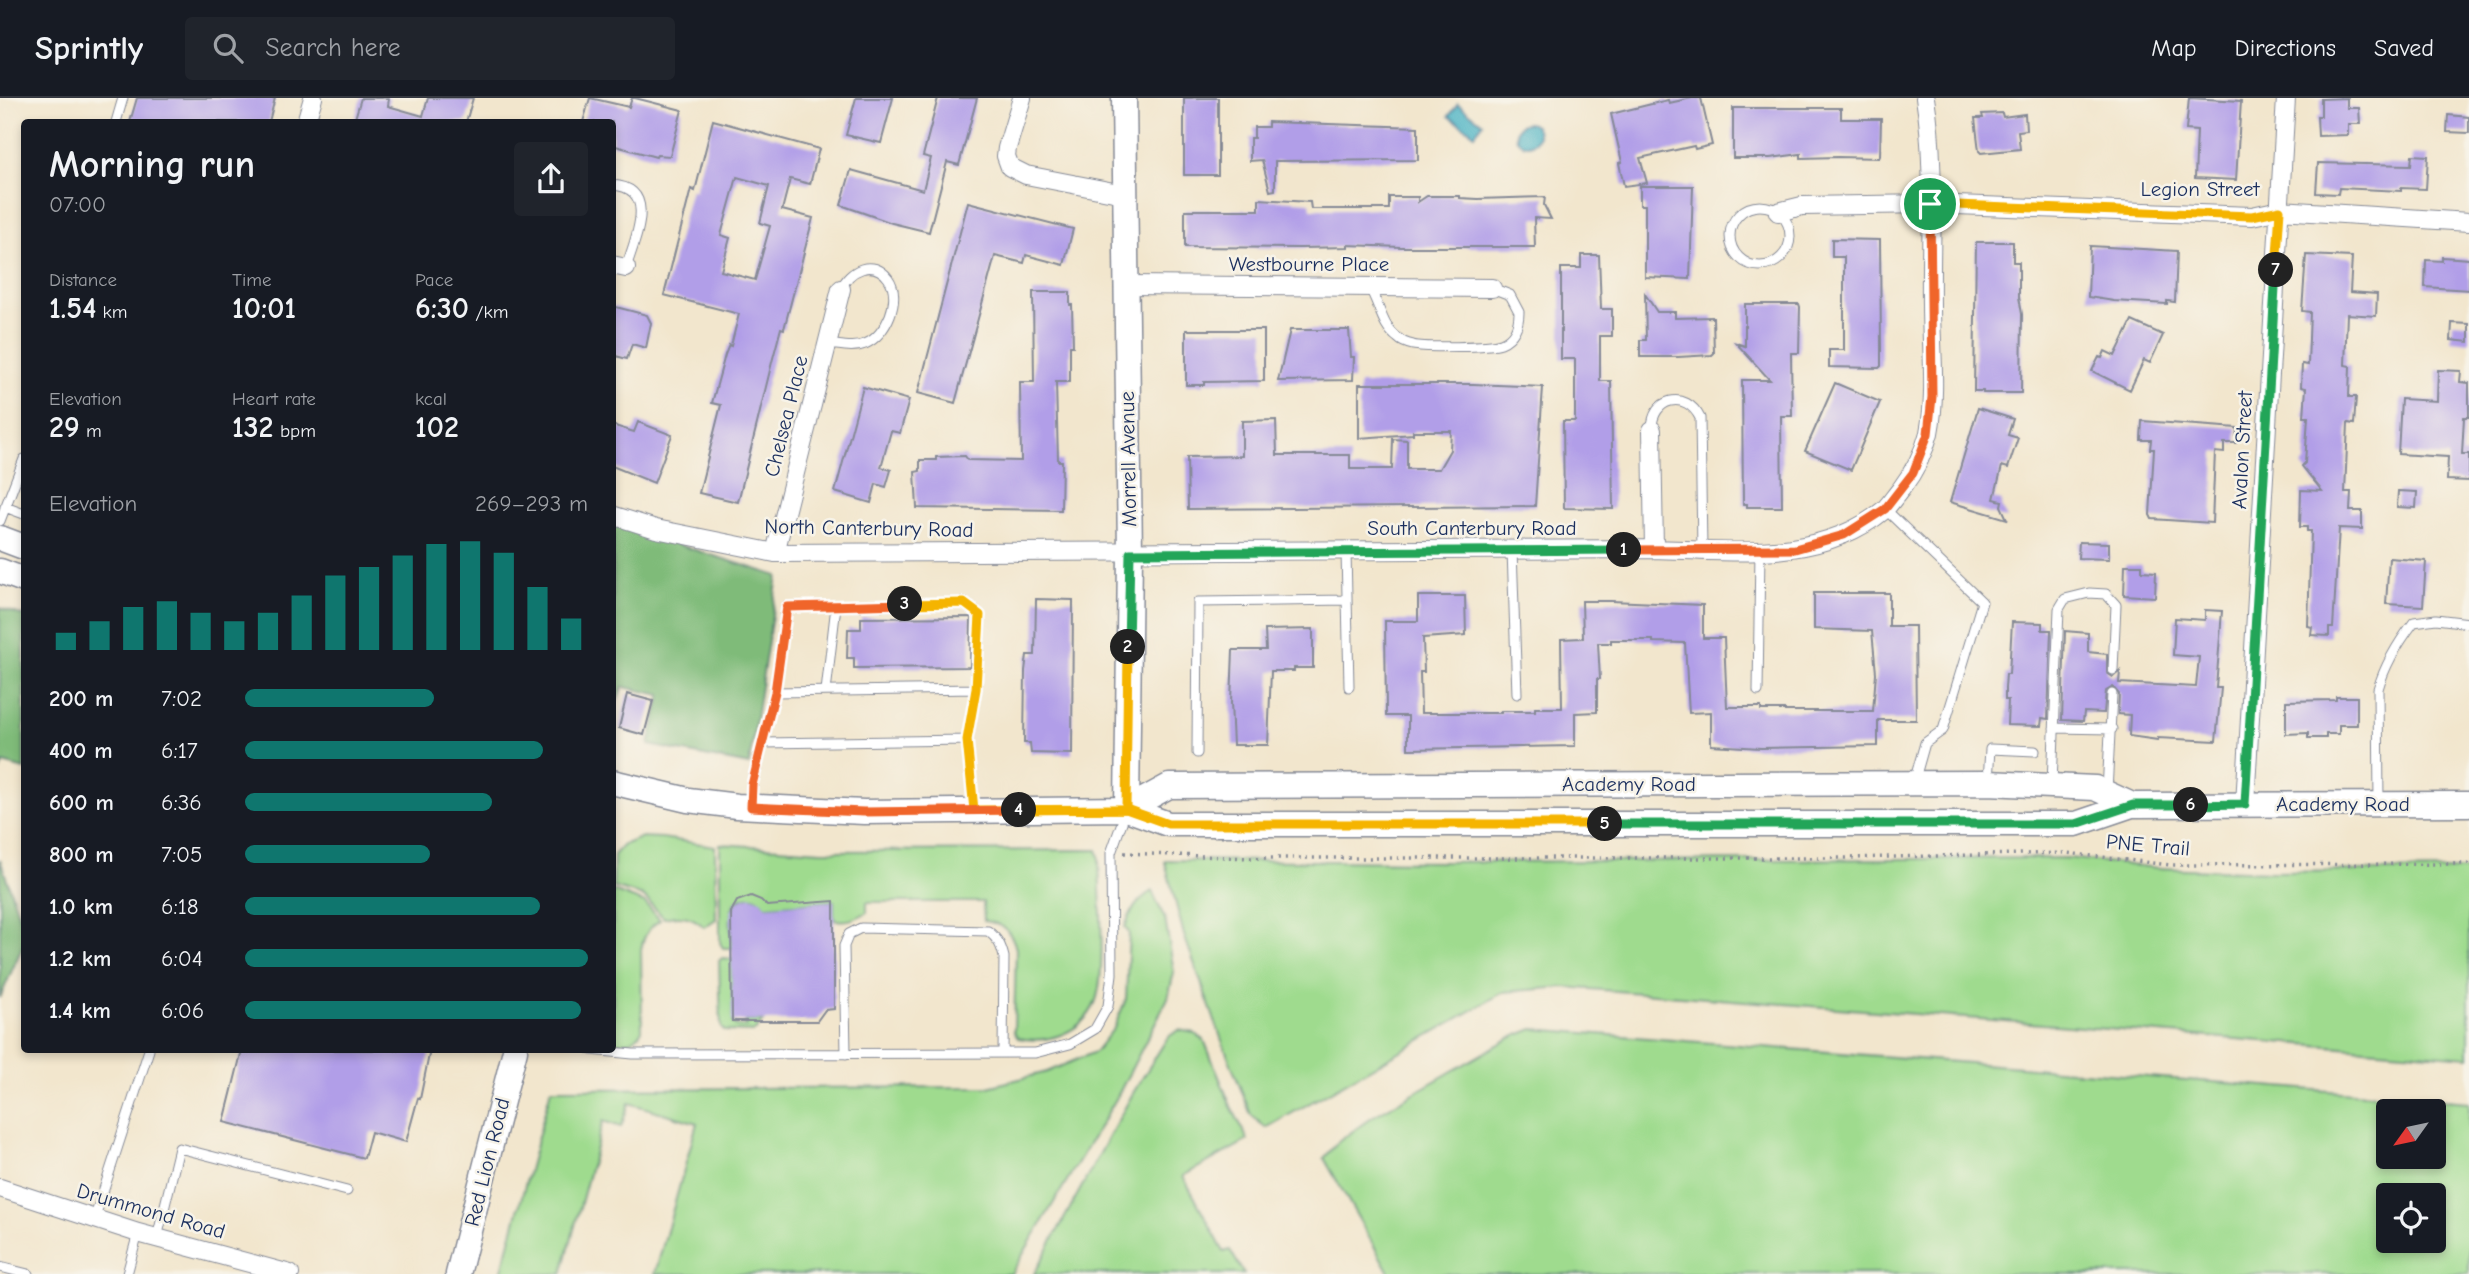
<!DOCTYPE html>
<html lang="en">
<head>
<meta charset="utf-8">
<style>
  body { margin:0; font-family:"Comic Neue",sans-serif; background:#20242c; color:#f1f3f6; height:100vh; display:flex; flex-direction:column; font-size:26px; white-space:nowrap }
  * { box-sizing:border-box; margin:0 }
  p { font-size:23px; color:#9ea1a6 }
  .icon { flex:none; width:38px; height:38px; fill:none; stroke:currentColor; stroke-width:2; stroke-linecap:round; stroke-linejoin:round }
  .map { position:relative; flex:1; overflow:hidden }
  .side { position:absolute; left:21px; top:21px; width:595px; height:934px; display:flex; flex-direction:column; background:#171b24; border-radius:7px; box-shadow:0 4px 10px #0003 }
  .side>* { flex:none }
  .needle { width:46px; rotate:237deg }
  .fabs { position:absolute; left:2376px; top:1001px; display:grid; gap:14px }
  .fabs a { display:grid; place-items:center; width:70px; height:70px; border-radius:7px; background:#171b24; box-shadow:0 4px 10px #0003; font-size:35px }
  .pin { position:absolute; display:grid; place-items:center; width:60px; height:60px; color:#fff; margin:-30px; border:4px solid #fff; border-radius:50%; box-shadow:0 2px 7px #0007 }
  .km { position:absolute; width:35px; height:35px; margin:-18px; border-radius:50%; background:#222; color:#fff; font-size:19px; line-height:35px; text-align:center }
  .round { display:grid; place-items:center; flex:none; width:74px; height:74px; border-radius:7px; background:#20242c }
  .head { display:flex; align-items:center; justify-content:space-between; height:119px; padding:0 28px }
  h1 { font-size:38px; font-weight:800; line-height:52px }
  .metrics { display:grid; grid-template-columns:repeat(3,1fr); gap:10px; height:119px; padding:7px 28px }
  .metrics div { display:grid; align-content:center }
  .metrics b { font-size:30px; font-weight:800 }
  .metrics small { font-size:19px; font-weight:400 }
  .metrics p { font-size:19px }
  .chart { height:196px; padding:14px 28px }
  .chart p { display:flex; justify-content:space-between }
  .chart svg { width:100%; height:126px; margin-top:7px; stroke:#0f766e; stroke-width:6 }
  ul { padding:0 28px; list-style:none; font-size:23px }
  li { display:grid; grid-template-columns:112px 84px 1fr; align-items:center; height:52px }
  li i { height:18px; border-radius:9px; background:#0f766e }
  header { display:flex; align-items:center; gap:42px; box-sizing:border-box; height:98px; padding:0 35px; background:#171b24; border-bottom:2px solid #363941 }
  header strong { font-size:33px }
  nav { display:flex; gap:38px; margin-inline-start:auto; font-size:24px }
  .search { width:490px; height:63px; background:#20242c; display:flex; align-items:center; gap:18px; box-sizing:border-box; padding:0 24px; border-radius:7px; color:#9ea1a6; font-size:26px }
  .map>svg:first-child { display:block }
  .green { fill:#9fdb8e; stroke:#5d8576; stroke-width:2; fill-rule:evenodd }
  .forest { fill:#7fbb79; stroke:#4d756c; stroke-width:2 }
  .water { fill:#45b1c3; stroke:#307090; stroke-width:2 }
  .building { fill:#b19ee8; fill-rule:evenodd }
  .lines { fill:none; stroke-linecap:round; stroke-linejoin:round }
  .lane-casing { stroke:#868a96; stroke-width:11 }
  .street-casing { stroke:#868a96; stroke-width:20 }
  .secondary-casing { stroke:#868a96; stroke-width:27 }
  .path { stroke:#868a96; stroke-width:3.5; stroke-dasharray:2 5; stroke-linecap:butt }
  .lane { stroke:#fff; stroke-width:9 }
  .street { stroke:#fff; stroke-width:18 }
  .secondary { stroke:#fff; stroke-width:24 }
  .split-1-casing { stroke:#fff; stroke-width:14 }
  .split-2-casing { stroke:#fff; stroke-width:14 }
  .split-3-casing { stroke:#fff; stroke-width:14 }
  .split-4-casing { stroke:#fff; stroke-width:14 }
  .split-5-casing { stroke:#fff; stroke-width:14 }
  .split-6-casing { stroke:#fff; stroke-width:14 }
  .split-7-casing { stroke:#fff; stroke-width:14 }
  .split-8-casing { stroke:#fff; stroke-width:14 }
  .split-1 { stroke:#f0652b; stroke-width:9 }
  .split-2 { stroke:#22a559; stroke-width:9 }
  .split-3 { stroke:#f5b400; stroke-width:9 }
  .split-4 { stroke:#f0652b; stroke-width:9 }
  .split-5 { stroke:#f5b400; stroke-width:9 }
  .split-6 { stroke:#22a559; stroke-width:9 }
  .split-7 { stroke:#22a559; stroke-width:9 }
  .split-8 { stroke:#f5b400; stroke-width:9 }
  .labels { text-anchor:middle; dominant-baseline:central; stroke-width:5; stroke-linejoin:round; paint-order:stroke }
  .street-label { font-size:21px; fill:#1b2f5e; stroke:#f7f3e8 }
</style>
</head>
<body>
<header>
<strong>Sprintly</strong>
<div class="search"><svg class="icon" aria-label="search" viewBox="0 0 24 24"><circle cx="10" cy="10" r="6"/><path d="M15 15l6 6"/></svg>Search here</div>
<nav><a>Map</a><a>Directions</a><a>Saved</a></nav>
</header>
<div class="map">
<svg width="2469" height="1176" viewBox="0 0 2469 1176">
  <rect width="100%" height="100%" fill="#f7f3e8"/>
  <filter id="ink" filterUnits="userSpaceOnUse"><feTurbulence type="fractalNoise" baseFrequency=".0143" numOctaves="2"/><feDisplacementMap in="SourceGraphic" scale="14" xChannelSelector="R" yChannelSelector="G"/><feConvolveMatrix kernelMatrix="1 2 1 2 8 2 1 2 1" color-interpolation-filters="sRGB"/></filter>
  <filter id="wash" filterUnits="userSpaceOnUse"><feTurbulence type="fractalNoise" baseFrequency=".00686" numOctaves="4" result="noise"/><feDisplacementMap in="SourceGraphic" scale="28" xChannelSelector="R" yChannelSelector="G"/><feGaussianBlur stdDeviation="1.57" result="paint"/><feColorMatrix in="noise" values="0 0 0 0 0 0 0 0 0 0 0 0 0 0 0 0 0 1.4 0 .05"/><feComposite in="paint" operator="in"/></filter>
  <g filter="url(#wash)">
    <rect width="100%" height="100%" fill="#f2e6cd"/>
    <path class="green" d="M642,739L662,740L715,748L716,821L704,829C692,817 679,816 664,820L643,798L613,789L614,757L623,747Z
      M720,746L821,753L1097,752L1099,758C1099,792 1107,877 1095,905C1082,935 1048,946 1018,940L1014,934L1016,851C1012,833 1002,825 984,823L983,804H867V814C856,821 847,824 834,822V803L766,808C761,802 755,797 746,799C724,802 732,834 732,850H723L720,845Z
      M2068,760L2158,770L2272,774L2469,772V959L1564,889L1504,894L1266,1030L1251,1017L1224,948L1184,837L1165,764L1166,762L1448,764Z
      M613,793L645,805L660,822C648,830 643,839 641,852L642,932C634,945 627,945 613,945Z
      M1152,793L1165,821L1174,874L1168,900L1116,1001L1011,1176H655L697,1025L629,1005L621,1029L603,1023L562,1176H501L551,991L988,989L1047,974L1095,954L1114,930L1126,901L1129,835L1125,829C1131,813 1137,802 1152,793Z
      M722,860L732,861L733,925L736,928L746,929L745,923H763L754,934L725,933L721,930L719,863Z
      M1533,931L2469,1004V1176H1390L1324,1060L1338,1044L1372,1019L1510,940ZM2389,1013H2434V1059H2389ZM2389,1097H2434V1143H2389Z
      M1179,932L1194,935L1204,942L1230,1006L1248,1042L1183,1078L1224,1154L1230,1152L1244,1176H1034L1133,995L1168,939Z"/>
    <path class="forest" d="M613,426L778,478L749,667L649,647L661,597L623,589L613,611Z
      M0,510L24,518V671L3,665L0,673Z
      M0,761L24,833V845L0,900Z"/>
    <path class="water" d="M1458,6L1483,25L1475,36L1449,18Z
      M1516 36a11 11 0 1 1 22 0a11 11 0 1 1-22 0Z"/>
    <g id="blocks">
      <path class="building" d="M137,0H275L269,24H130Z
        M361,0H389L388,8L423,18L428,0H473L466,24H354Z
        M590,0L629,9L632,0H635L682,12L670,58L657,57L656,59L612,47V24H583Z
        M856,0H893L881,45L846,37Z
        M938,0H977L959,67L947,64L929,134L892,125L841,107L851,72L923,92L931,60L923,58Z
        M1184,0H1218V77H1184Z
        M1692,0H1701L1712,47L1695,51L1694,48L1640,60L1647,85L1624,88L1619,65L1622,64L1611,16L1668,2L1669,5Z
        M2189,0L2241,3L2236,82L2195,80L2197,33L2186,32Z
        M2347,0V10H2359L2360,26H2348V37L2318,38L2317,18H2321V1Z
        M1733,10H1841V21H1881L1880,58L1879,60L1838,59L1801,60V56L1770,60H1733Z
        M2002,15L2003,19L2025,16L2026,32L2018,33L2020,51L1981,55L1979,53L1975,20H1983L1982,16Z
        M2448,17L2469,19V35L2447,34Z
        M713,22L819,51L810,86L790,81L782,112L813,120L784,231L781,230L772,264L738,404L699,395L721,307L712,305L725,257L729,247L731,248L739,216L664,197L691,91L695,93ZM737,79L769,88L760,125L770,128L755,182L721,173L730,140L721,137Z
        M1268,24L1418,29V62L1275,63V92L1270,93L1262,62L1250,63V40H1254V29H1268Z
        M2412,57L2428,58L2426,91L2401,90V93L2339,90L2338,96L2316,95L2318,65L2411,67Z
        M1640,88H1693L1690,181L1645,179V107H1640Z
        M1427,98H1460V100L1478,101L1545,99L1544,107L1551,121L1534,120L1535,149H1402L1348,147V149L1301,150L1185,149V112H1259V101L1310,104L1311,111H1389V99H1418V104Z
        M968,104L1073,131L1064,167L1026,157L1024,165L995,158L955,305L918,295Z
        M1832,141L1880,142L1881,250V268L1879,270L1829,269V252H1844V159H1832Z
        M1976,144H2013V164H2019V199L2022,216L2021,295H1983V293H1974Z
        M2090,148L2177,153L2175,204L2167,203V206L2114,203L2088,199Z
        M1581,157H1599L1601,211H1612V238H1600V283H1611L1613,411L1564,410L1563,323H1575V261H1561V170H1581Z
        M2306,157L2352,159L2350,194L2377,196L2376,218L2347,216L2345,267L2350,268L2349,299H2356L2354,326L2348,325L2345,394H2351L2350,413H2362V431L2339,430L2333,530H2329V538L2311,537L2312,529L2308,528L2311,433H2307V429H2300L2301,392L2322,393L2302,368L2305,365L2308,319H2304L2306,290L2301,289L2302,266L2308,267L2310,214L2302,213Z
        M2442,159L2469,161V192L2425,189L2426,162L2442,163Z
        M1033,194H1070V207H1072L1073,248H1070V284H1056L1058,363H1062L1061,412L917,410L915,374L920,373V362H936V359L965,358L968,362L1021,363L1020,284H1034Z
        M1645,196L1657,214H1675V220L1713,219L1714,255L1712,257L1678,259H1640V242H1646Z
        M1745,206H1799L1800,209L1799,255H1791L1792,318H1781L1782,409H1747V406H1743L1742,282H1770L1736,245L1745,248Z
        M612,208L647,217L651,225L646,250L632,246L627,261L612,257Z
        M2132,223L2163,237L2150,265L2144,262L2130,292L2092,273L2099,259L2102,260L2105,253L2115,258Z
        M2452,225L2469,226V244L2451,242Z
        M1186,232H1264V283L1204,284V287H1186Z
        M1290,232H1349L1351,259H1354L1353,282L1278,283Z
        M2438,272L2461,273L2460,284L2469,285V319H2464L2462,356H2469V383L2447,382L2448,359L2398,356L2401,301L2437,303Z
        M1835,285L1880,304L1851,372L1805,353Z
        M1359,286H1473L1543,289L1535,408L1188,411L1187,359L1242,358V323L1276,322L1277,357H1350V371H1392L1393,341L1407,342V371H1439L1450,352L1451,333H1413V336L1359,340Z
        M863,289L909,302L900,335L891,333L881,369L891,372L886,389L876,386L871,405L835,394Z
        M1978,310L2013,321L2008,337L2018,340L2008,370L2002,368L1994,401L2002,403L2001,408L2007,421L1950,404Z
        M2142,323L2237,330L2236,345H2224V355L2215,354L2212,425L2152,421L2150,417L2154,351H2150L2151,342H2141Z
        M638,324L672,337L654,385L612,368V327L634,334Z
        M2398,393L2417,394L2416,410L2397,409Z
        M2079,444L2109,445V461L2078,460Z
        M2389,460L2426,463L2423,508L2386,506Z
        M2125,467H2142V473L2156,474L2155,499L2124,497Z
        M1814,495H1889V528H1915L1916,622H1878V648L1761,650L1711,647V614L1689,615L1685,545L1653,544V542H1611V545H1598L1600,581H1597V614L1575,615V648L1408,651V618H1386L1385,523H1418V498H1465L1466,537L1423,540L1424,574H1420L1421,615H1501V613H1535V610H1562L1561,541L1583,540L1582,503H1611L1703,507V540H1724L1727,609H1761V612H1785V613H1873L1876,575L1872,533L1814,531Z
        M1036,501L1073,502L1072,656L1031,655L1030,645H1024L1025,573L1027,557H1035Z
        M2205,512L2222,513L2216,590H2221L2216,643L2158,640V642L2129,638L2130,617L2118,616L2119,596L2113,589L2106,593L2104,615L2084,614L2083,623L2062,622L2065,533L2088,535V554L2107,556V575L2113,579L2120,573L2119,585L2196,589L2199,559L2173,557L2175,520L2205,522Z
        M971,519L970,569L854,570V560H847L848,531H861V520Z
        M2012,524L2042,525V532H2051L2048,621L2042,620L2041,628L2007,627L2008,602H2005V590L2006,576H2009Z
        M1313,531V570H1294V573H1271L1268,647H1233L1231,604L1233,552H1266L1265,532Z
        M627,596L653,603L644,637L619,630Z
        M2336,599H2357V627H2339V636H2326V640H2308V635L2286,636V603L2336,602Z
        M751,798L761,802L767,808L834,803V911L825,912L817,923H732L731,814L737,803Z
        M242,952H430L420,1001L418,1000L406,1044L371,1034L364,1060L224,1024Z"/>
    </g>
  </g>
  <g filter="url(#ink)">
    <use href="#blocks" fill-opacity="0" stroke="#868a96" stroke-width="2"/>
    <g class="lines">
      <g class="lane-casing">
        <path id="lane" d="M116,24L123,0
          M612,87C660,90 634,143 626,170
          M1730 138a30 30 0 1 1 60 0a30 30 0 1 1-60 0Z
          M1369,189C1380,206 1381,228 1398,240C1402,244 1408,246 1413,247C1425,250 1490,249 1501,245C1514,240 1519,227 1519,214L1510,197L1492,190
          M827,246C840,247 853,251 865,246C886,238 903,200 888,180C873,160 849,172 841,191
          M1652,332C1651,300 1686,291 1700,320L1702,452
          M5,409L24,416
          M1885,411L1982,504L1943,632L1925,645L1914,684
          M0,423L24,361
          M1512,452L1517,596
          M1346,453L1349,589
          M826,593L836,508
          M1758,593L1760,452
          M775,594L787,509L964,505L980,517L976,591
          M2054,630L2112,631
          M764,645L967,642
          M1197,655L1198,504L1347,502
          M1988,683L1990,651L2035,653
          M2052,686L2059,511L2065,501L2089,495L2106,496L2116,507L2113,572
          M2107,694L2112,596
          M2379,705L2378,591C2385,566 2398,545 2414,524L2436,521L2469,525
          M751,707L752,687L775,594L976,591L967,642L974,711
          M591,952L633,956L1035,955L1070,946L1095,931L1108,908L1112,876L1111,755L1126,713
          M846,956L844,848L849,836L861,830L988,833C998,841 1001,847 1004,859L1003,955
          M94,1122L149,952
          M157,1140L179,1050L347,1093
          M0,1169L28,1176
          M127,1176L138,1135"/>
      </g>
      <g class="street-casing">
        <path id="street" d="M1022,0L1007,50L1006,58L1010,69L1026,77L1124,96
          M306,24L313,0
          M1778,114L1802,108L1930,106L2252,118L2280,112L2469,124
          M612,167L626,170
          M1125,187L1492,190
          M1652,332L1654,451
          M612,417L656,431L775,455L1654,451C1731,453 1820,465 1884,412C1890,406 1895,398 1901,391C1913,375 1924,355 1929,335C1937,294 1931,248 1931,207C1930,140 1936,65 1925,0
          M775,455L841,191
          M2245,706L2286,0
          M0,1090L138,1135L290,1176"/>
      </g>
      <g class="secondary-casing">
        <path id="secondary" d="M1124,0L1130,455L1127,711
          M0,440L24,449
          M0,473L24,482
          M612,684L688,702L737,708L864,714L1127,711L1168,726H2076L2132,707L2469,706
          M1127,711L1169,688L1988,685L2095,690L2132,707
          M458,1176L515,952"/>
      </g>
      <path class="path" d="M1124,755L1251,760H1847L2066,755L2170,767L2469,766"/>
      <use href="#lane" class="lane"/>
      <use href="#street" class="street"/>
      <use href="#secondary" class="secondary"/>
    </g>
  </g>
  <g class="lines" filter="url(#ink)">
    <g class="split-1-casing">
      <path id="split-1" d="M1624,452L1795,451L1844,437L1885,411L1913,375L1928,336L1932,299L1930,106"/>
    </g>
    <g class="split-2-casing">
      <path id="split-2" d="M1128,549L1130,455L1624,452"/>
    </g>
    <g class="split-3-casing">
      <path id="split-3" d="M905,506L964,505L980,517L976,591L967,642L974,712L1126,711L1128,549"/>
    </g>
    <g class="split-4-casing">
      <path id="split-4" d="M905,506L787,509L775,594L752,687L751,709L864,714L1019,712"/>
    </g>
    <g class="split-5-casing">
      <path id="split-5" d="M1019,712L1126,711L1168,726H1605"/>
    </g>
    <g class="split-6-casing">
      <path id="split-6" d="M1605,726H2076L2133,707H2191"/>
    </g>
    <g class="split-7-casing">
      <path id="split-7" d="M2191,707L2245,706L2276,172"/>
    </g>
    <g class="split-8-casing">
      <path id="split-8" d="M1930,106L2252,118L2280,112L2276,172"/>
    </g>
    <use href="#split-1" class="split-1"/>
    <use href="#split-2" class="split-2"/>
    <use href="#split-3" class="split-3"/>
    <use href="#split-4" class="split-4"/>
    <use href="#split-5" class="split-5"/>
    <use href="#split-6" class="split-6"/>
    <use href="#split-7" class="split-7"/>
    <use href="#split-8" class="split-8"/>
  </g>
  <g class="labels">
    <g class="street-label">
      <text x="2200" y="91">Legion Street</text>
      <text x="1309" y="166">Westbourne Place</text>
      <text transform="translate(786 318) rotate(-76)">Chelsea Place</text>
      <text transform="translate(2242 352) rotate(-87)">Avalon Street</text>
      <text transform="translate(1128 361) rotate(-91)">Morrell Avenue</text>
      <text transform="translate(869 430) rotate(1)">North Canterbury Road</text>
      <text x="1472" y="430">South Canterbury Road</text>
      <text x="1629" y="686">Academy Road</text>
      <text x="2343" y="706">Academy Road</text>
      <text transform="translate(2148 747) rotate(5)">PNE Trail</text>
      <text transform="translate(487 1064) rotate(-76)">Red Lion Road</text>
      <text transform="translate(151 1113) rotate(16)">Drummond Road</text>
    </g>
  </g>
</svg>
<div class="fabs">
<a><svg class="needle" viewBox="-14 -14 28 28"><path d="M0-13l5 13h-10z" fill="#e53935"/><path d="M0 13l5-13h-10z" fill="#9ea1a6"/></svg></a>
<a><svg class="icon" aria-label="locate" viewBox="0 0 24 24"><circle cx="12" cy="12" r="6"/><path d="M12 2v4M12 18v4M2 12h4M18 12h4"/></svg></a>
</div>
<div class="pin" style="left:1930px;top:106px;background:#1e9e55"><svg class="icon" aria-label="arrive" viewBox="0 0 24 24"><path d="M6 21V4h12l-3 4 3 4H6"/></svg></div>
<b class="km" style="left:1624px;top:452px">1</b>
<b class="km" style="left:1128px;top:549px">2</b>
<b class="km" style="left:905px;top:506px">3</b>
<b class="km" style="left:1019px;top:712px">4</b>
<b class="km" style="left:1605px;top:726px">5</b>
<b class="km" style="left:2191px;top:707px">6</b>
<b class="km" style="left:2276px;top:172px">7</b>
<section class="side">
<div class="head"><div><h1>Morning run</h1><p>07:00</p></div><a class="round"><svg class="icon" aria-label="share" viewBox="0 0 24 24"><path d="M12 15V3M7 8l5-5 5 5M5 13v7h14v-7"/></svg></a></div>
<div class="metrics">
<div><p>Distance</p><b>1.54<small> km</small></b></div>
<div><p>Time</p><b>10:01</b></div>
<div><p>Pace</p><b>6:30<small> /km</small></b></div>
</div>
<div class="metrics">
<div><p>Elevation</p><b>29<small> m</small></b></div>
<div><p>Heart rate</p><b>132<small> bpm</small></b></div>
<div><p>kcal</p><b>102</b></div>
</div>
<div class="chart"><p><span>Elevation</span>269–293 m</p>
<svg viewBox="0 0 160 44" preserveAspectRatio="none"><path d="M5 44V38M15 44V34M25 44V29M35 44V27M45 44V31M55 44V34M65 44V31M75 44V25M85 44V18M95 44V15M105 44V11M115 44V7M125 44V6M135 44V10M145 44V22M155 44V33"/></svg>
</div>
<ul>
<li><b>200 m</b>7:02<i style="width:55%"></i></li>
<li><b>400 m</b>6:17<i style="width:87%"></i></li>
<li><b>600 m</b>6:36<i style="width:72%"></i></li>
<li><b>800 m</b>7:05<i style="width:54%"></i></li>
<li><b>1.0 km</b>6:18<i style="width:86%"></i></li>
<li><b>1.2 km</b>6:04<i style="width:100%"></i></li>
<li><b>1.4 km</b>6:06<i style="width:98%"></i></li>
</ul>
</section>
</div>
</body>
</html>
